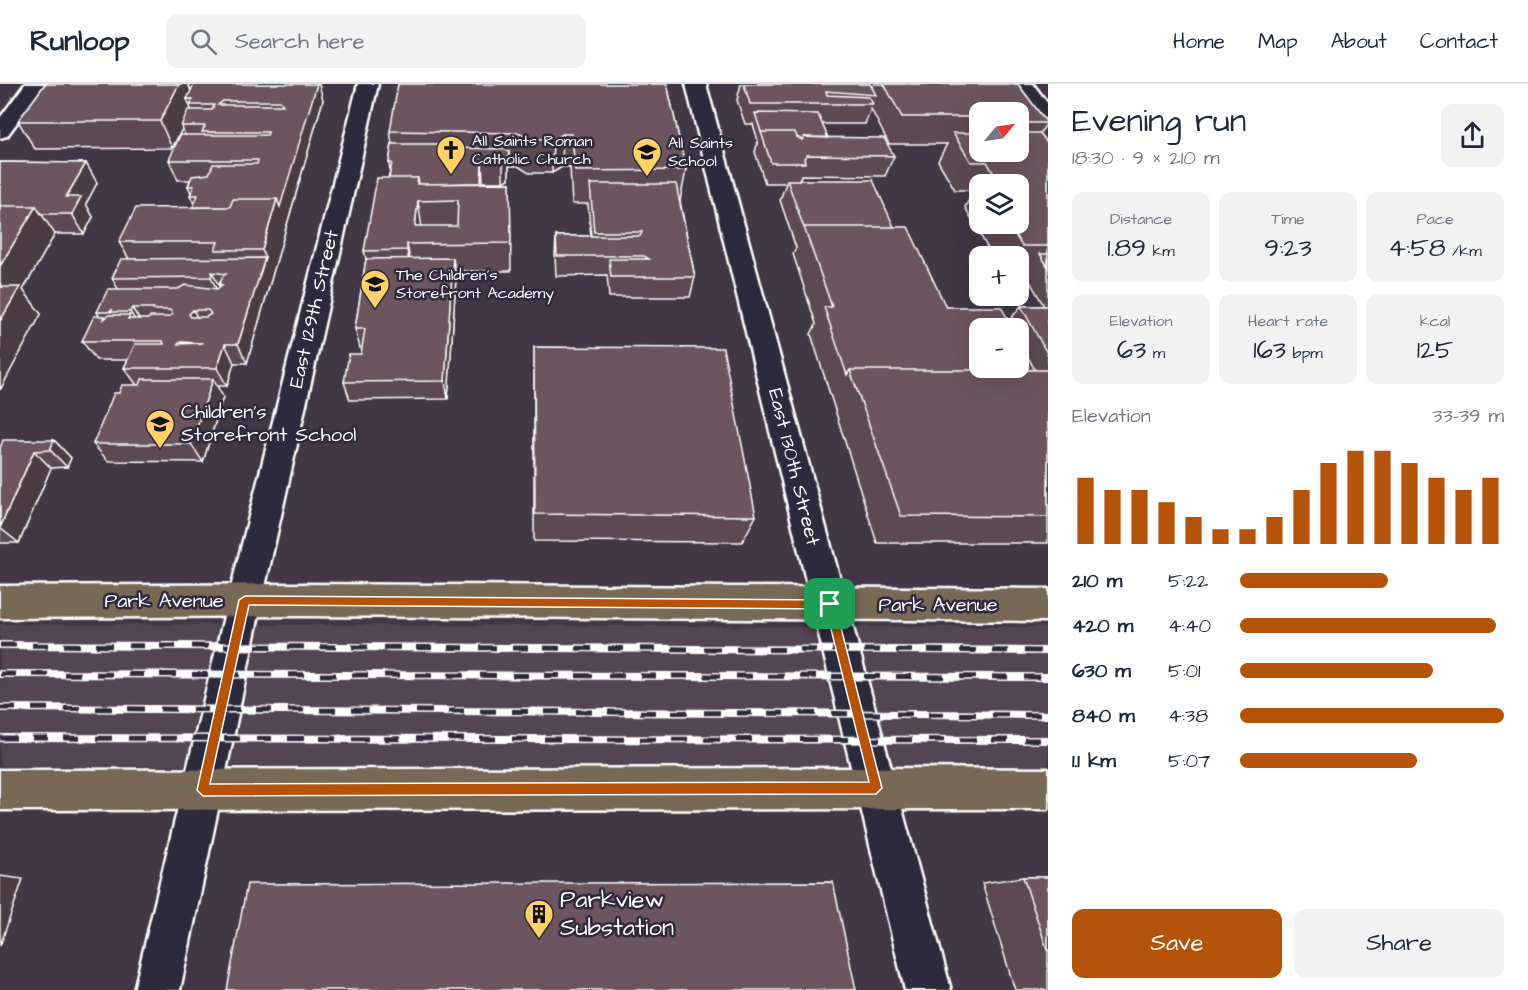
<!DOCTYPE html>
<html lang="en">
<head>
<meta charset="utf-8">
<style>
  body { margin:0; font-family:"Architects Daughter",sans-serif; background:#f2f2f3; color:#1f2937; height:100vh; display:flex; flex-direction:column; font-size:22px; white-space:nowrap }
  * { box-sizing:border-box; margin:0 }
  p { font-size:20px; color:#747a83 }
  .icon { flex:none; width:33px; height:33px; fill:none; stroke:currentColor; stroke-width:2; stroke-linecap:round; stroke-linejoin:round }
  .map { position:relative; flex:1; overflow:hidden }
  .sheet { display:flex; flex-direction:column; background:#fff; width:480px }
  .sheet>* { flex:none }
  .needle { width:39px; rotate:61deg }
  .buttons { position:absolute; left:969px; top:18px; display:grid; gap:12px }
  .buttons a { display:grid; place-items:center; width:60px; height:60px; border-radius:12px; background:#fff; box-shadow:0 6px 24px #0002; font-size:30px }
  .pin { position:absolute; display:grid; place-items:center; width:51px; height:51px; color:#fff; margin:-26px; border-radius:12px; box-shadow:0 3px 9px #0006 }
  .round { display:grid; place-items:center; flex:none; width:63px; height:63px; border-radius:12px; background:#f2f2f3 }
  .head { display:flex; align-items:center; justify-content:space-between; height:102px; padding:0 24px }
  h1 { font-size:33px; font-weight:600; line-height:45px }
  .metrics { display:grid; grid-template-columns:repeat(3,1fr); gap:9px; height:102px; padding:6px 24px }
  .metrics div { display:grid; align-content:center; border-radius:12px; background:#f2f2f3; text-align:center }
  .metrics b { font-size:26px; font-weight:600 }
  .metrics small { font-size:16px; font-weight:400 }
  .metrics p { font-size:16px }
  .chart { height:168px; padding:12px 24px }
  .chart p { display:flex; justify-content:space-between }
  .chart svg { width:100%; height:108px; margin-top:6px; stroke:#b45309; stroke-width:6 }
  .button { display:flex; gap:12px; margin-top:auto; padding:12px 24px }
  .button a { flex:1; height:69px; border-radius:12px; background:#b45309; color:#fff; font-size:24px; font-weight:600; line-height:69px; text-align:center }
  .button a+a { background:#f2f2f3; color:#1f2937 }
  ul { padding:0 24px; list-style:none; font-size:20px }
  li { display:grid; grid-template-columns:96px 72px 1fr; align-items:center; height:45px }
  li i { height:15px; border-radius:8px; background:#b45309 }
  header { display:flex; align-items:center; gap:36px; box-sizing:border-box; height:84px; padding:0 30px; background:#fff; border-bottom:2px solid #e0e1e3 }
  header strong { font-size:28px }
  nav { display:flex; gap:33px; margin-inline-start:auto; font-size:21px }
  .search { width:420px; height:54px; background:#f2f2f3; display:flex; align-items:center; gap:15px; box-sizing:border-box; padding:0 21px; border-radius:12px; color:#747a83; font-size:22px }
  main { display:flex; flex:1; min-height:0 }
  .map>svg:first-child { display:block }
  .built { fill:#524452 }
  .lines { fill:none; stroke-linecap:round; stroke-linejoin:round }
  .minor-casing { stroke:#fff; stroke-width:5 }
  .major-casing { stroke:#fff; stroke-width:5 }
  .minor { fill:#2f2a3d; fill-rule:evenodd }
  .major { fill:#776954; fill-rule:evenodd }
  .rail-casing { stroke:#fff; stroke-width:8 }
  .rail { stroke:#2f2a3d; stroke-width:5; stroke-dasharray:16; stroke-linecap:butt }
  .wall { fill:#5d4852; stroke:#fff; stroke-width:1.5; fill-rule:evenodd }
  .shaded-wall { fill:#4c3b42; stroke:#fff; stroke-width:1.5 }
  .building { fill:#6c545f; stroke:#fff; stroke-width:1.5; fill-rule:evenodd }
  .route { fill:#b45309; stroke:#fff; stroke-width:1.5; fill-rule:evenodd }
  .labels { text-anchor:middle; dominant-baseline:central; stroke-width:5; stroke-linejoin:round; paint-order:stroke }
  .far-poi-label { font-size:16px; fill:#fff; stroke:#2f2a3d; text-anchor:start }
  .street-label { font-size:20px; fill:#fff; stroke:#2f2a3d }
  .poi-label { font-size:20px; fill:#fff; stroke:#2f2a3d; text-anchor:start }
  .near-poi-label { font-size:24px; fill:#fff; stroke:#2f2a3d; text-anchor:start }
</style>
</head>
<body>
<header>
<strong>Runloop</strong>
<div class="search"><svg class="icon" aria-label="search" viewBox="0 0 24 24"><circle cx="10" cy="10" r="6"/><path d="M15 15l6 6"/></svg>Search here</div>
<nav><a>Home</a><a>Map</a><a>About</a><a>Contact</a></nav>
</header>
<main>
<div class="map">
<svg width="1048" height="906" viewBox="0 0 1048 906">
  <rect width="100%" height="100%" fill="#413747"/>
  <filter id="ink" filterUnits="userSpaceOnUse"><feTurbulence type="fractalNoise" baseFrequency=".0167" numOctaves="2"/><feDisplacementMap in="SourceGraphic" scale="12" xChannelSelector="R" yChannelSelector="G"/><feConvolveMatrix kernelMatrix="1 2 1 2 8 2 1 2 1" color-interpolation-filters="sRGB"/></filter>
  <g filter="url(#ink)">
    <path class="built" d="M0,540L1048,543V683L0,682Z"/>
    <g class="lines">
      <g class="minor-casing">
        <path id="minor" d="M25,0H45L7,52L0,54V34Z
          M358,0H378L262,516L180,906H134L228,516Z
          M686,0H706L951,906H905Z
          M1013,0H1033L1048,20V40L1041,38Z"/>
      </g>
      <g class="major-casing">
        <path id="major" d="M300,500L1048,505V537L300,532L0,534V502Z
          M876,684L1048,685V725L0,726V686Z"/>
      </g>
      <use href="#minor" class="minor"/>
      <use href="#major" class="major"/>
      <g class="rail-casing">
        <path id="rail" d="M0,561L1048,567
          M0,590L1048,593
          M0,624L1048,631
          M0,654L1048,656"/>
      </g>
      <use href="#rail" class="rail"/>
    </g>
    <path class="wall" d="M45,0H188L191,6L323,16L247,279H234L227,302H217L223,313L203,378L108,377L93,360L119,309L137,301L124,284L128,276H96L82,257L99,232L97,228L118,205L112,194L129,175L119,158L193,123L194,120L190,111L191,109L188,102L190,96H178L169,76L185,51L182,45L172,64L35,65L18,37Z
      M667,0L686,86L680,117L695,193L690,213H609L607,191L556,192L555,172L556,152H591L588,120H572L570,83H562L552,89H529L518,82H509V95L503,98H483V99H510L511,187H455L456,194L448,315L350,316L344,298L361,270L362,264H360L355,245L366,175L364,167L390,88L389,79L392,60L390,47Z
      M741,0H870L872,4L874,0H1018L1047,39L1040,49L1048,60V459H877L811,250L816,240L793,170L796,164L780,116L786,99H765L755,68L758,57L753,40H745L737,16ZM871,25L889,60H947L938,77L955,106H971L973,109L965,123L992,172H1018V189H1025L1044,222H1021L1009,237L946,223L894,143L799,96L801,91L885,92L894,72L828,54L822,40H865ZM980,28H1018V68H980ZM980,100H1018V140H980ZM980,244H1018V284Z
      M0,78L86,79L97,99L86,120L93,133L84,150H55L23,206L41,230L0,306Z
      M534,263L756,432L742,458L534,457Z
      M54,356L71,374L67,383L51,384L19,459H0V364Z
      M1023,793H1048V906H1015L982,799Z"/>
    <path class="shaded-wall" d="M179,0H188L195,17L193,15H187L191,25L183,42H181L182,45L172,64L160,37Z
      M317,0H319L323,16L247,279L238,260L265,174L262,166L277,115Z
      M563,50L562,83L552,89L553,55Z
      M509,68V95L503,98V78Z
      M482,78L483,98L482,127L480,107Z
      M86,79L97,99L86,120L93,133L84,150L72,130L66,113Z
      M418,117L422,144L415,142Z
      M36,122L55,150L23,206L41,230L0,306V237L13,215L0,199V182Z
      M407,160L412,188V194L407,166Z
      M453,174L456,194L448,315L445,297Z
      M212,188L222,208L220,213L211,193Z
      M132,224L144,243L142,247L130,228Z
      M193,226L204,245L199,249L189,230Z
      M225,260L234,279L227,302L217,284Z
      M213,295L223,313L203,378L191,360Z
      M54,356L71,374L67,383L50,366Z
      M34,367L51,384L19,459L0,444Z
      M0,792L23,795L0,862Z"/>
    <path class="building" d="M45,0H179L160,37H18Z
      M194,0H317L280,123L277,115H233L230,123H193L198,111H190L194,102H188L192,92L209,90L213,80H257L258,76H169L180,51H267L268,48H202L205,42H181L188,26H212L214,21H190L193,15H187ZM223,17H280L283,21H218Z
      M398,0H667L686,86L575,87L572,50H563L553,55H530L518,49L390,47Z
      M744,0H870L876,11L826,7L827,11L869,13L873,20H750Z
      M884,0H1018L1047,39H1018V28H980V33H902Z
      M755,29L818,30L828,54L804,53L802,56L797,53L795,48H761Z
      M761,48H795L797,53L802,56L804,53L884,54L894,72L807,71L804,74L805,79H771Z
      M953,49H980V68H1018V49H1040L1048,60V162H1022L1008,140H1018V100H985L981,95H997L987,78H971Z
      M392,60H444L443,67L459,64L503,65L509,68L508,75L503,78H482L481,99L419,100L418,94H389L392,79H389Z
      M0,78L86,79L66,113H81L72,130H41L36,122H0Z
      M377,94H418L417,100L510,99L511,159L407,160V166L364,167ZM458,116L457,142H415L418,117Z
      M787,96H873L894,143H804V144Z
      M590,100H676L695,193H611L609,175H649L644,172H557L556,152H640L642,148H594Z
      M233,115H277L262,166H215L218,158H119L136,124L230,123Z
      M0,122H36L0,182Z
      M804,143H908L946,223H1001L1013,244H980V284H1018V255L1035,286H850L847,291L824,223H832Z
      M1040,170H1048V183Z
      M265,174L238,260H225L217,284H124L135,260H164L163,257H82L94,232H105L104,235L109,231H130L128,235H148L150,233H168L173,230L170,226H153L154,224H132L130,228H111L112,226L108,228H97L108,205H178L185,201L217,205L222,201H219L223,192L226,190L212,188L211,193L112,194L121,175ZM193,226H208L211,230L206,233H191L189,230ZM181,258L203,259L177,260Z
      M453,174L445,297L344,298L349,270H361L365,245H355L366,175Z
      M0,203H20L0,237Z
      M1021,222H1048V271Z
      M534,263L723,264L756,432L535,430Z
      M850,286H1048V433L901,432Z
      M142,295H213L191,360H93L114,309H119L122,301H140Z
      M3,356H54L50,366L34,367L0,443V364Z
      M1023,793H1048V868Z
      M833,798L856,906H227L247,800Z"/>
  </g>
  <path class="route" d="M245,512L830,516L835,520L882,704L876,710L203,712L197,706L239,516ZM249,521L826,525L869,698L210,700Z"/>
  <defs>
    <g id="church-pin" transform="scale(1.5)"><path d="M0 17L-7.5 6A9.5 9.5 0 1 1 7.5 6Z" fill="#ffd166" stroke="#2f2a3d"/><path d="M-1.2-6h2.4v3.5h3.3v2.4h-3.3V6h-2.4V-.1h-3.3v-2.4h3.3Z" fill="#111"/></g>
    <g id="school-pin" transform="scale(1.5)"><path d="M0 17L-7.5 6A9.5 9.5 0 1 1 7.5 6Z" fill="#ffd166" stroke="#2f2a3d"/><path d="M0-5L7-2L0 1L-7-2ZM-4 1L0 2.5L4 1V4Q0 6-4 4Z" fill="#111"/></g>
    <g id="building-pin" transform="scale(1.5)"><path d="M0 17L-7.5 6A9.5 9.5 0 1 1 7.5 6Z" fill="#ffd166" stroke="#2f2a3d"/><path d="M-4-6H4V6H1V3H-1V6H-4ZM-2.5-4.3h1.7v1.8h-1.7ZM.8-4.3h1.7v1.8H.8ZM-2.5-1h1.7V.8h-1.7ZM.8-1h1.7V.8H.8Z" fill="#111"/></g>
  </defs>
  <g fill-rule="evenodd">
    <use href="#church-pin" x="451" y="66"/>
    <use href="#school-pin" x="647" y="68"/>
    <use href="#school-pin" x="375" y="200"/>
    <use href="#school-pin" x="160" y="340"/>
    <use href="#building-pin" x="539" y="830"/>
  </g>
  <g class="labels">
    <g class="far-poi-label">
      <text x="472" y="57">All Saints Roman<tspan x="472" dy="18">Catholic Church</tspan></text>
      <text x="668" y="59">All Saints<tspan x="668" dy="18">School</tspan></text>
      <text x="396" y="191">The Children's<tspan x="396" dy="18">Storefront Academy</tspan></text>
    </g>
    <g class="street-label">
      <text transform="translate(314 225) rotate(-77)">East 129th Street</text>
      <text transform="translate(794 383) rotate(76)">East 130th Street</text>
      <text x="164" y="517">Park Avenue</text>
      <text x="938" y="521">Park Avenue</text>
    </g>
    <g class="poi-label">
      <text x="181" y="328">Children's<tspan x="181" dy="23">Storefront School</tspan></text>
    </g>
    <g class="near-poi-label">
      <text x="560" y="816">Parkview<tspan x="560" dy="28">Substation</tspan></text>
    </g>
  </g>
</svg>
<div class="buttons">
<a><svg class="needle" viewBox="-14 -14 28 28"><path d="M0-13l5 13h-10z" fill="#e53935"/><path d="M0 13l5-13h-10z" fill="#747a83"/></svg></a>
<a><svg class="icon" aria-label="layers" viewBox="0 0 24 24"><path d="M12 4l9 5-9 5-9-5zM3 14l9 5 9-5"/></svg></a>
<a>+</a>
<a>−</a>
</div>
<div class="pin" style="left:830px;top:520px;background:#1e9e55"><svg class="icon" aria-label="arrive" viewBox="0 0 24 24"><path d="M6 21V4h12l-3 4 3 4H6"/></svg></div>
</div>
<section class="sheet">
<div class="head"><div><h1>Evening run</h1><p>18:30 · 9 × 210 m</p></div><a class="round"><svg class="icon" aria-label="share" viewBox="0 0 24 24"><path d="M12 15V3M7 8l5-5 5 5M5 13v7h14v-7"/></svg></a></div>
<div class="metrics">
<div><p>Distance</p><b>1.89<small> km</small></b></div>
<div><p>Time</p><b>9:23</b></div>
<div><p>Pace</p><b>4:58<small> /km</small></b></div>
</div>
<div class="metrics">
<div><p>Elevation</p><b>63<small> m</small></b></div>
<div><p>Heart rate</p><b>163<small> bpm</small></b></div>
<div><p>kcal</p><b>125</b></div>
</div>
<div class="chart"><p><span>Elevation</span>33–39 m</p>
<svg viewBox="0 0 160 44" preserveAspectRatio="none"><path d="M5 44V17M15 44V22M25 44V22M35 44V27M45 44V33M55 44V38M65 44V38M75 44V33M85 44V22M95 44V11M105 44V6M115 44V6M125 44V11M135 44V17M145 44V22M155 44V17"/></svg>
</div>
<ul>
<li><b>210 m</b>5:22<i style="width:56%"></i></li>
<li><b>420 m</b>4:40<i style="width:97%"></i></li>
<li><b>630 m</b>5:01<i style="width:73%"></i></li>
<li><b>840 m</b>4:38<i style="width:100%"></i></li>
<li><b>1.1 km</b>5:07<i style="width:67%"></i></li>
</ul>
<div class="button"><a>Save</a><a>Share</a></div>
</section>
</main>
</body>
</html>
